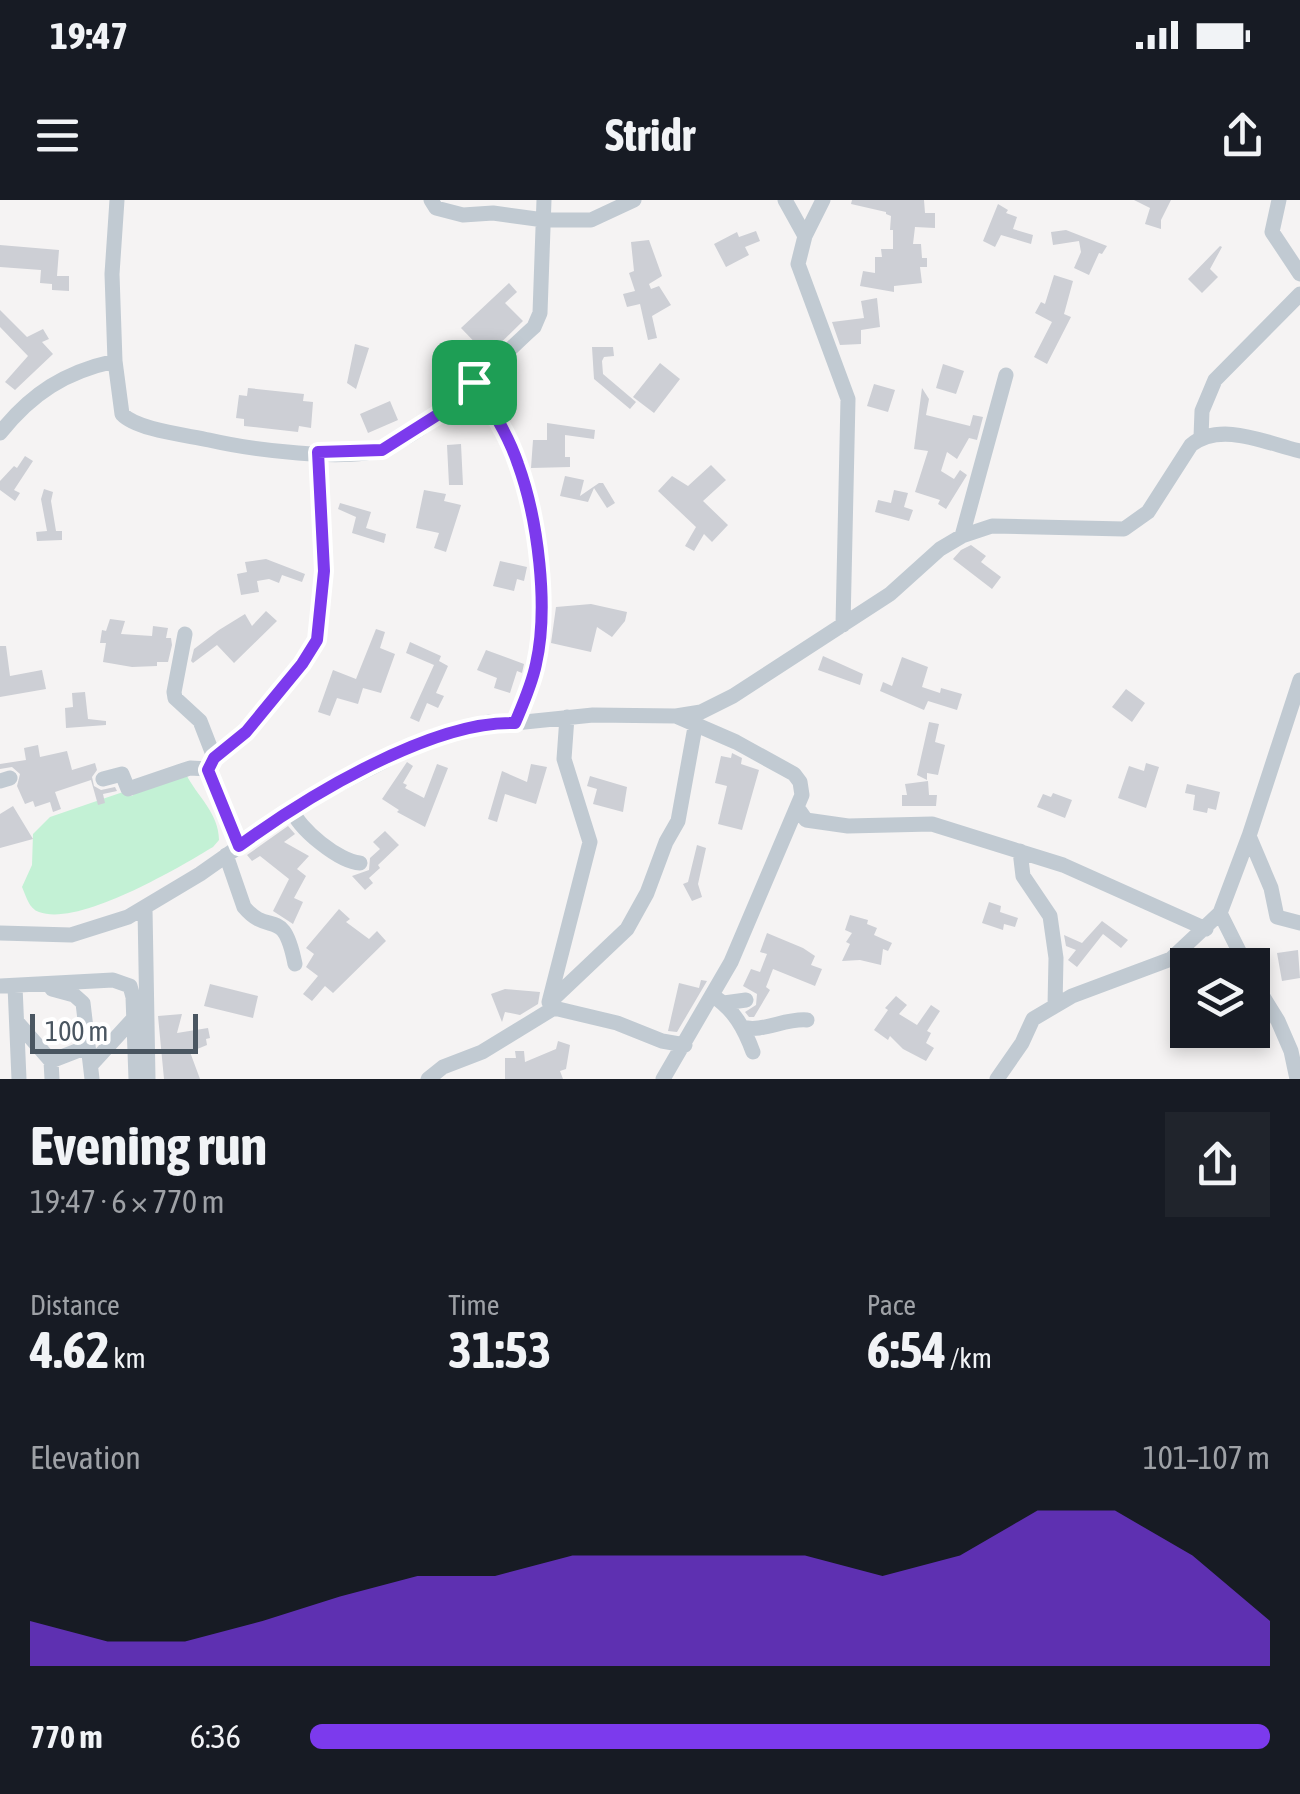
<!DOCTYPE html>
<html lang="en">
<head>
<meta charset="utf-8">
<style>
  body { margin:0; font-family:"Asap Condensed",sans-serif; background:#20242c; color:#f1f3f6; height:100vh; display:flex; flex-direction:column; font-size:38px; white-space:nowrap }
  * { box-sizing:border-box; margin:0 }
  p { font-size:32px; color:#9ea1a6 }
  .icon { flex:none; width:55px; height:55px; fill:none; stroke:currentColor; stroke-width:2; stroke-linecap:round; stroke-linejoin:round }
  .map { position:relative; height:879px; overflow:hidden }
  .details { display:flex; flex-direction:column; background:#171b24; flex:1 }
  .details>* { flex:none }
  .buttons { position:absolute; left:1170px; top:748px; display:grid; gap:20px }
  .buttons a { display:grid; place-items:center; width:100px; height:100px; border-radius:0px; background:#171b24; box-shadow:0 5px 15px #0003; font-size:50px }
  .scale { position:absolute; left:30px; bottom:25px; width:168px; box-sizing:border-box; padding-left:10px; border:5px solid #4a5661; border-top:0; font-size:28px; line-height:35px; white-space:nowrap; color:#4a5661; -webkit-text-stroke:8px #fff; paint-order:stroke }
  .pin { position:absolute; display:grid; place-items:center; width:85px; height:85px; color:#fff; margin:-42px; border-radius:20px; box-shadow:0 5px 15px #0006 }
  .round { display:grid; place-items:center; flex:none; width:105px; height:105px; border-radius:0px; background:#20242c }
  .headline { display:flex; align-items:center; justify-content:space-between; height:170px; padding:0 30px }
  h1 { font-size:55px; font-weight:700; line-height:75px }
  .figures { display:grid; grid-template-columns:repeat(3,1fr); gap:15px; height:170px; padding:10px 30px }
  .figures div { display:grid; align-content:center }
  .figures b { font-size:50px; font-weight:700 }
  .figures small { font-size:28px; font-weight:400 }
  .figures p { font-size:28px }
  .chart { height:280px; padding:20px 30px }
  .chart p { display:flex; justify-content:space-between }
  .chart svg { width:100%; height:180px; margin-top:10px; fill:#7c3aed; opacity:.7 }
  ul { padding:0 30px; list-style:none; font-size:32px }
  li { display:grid; grid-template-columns:160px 120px 1fr; align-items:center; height:75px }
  li i { height:25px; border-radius:12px; background:#7c3aed }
  .status { display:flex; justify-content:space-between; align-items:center; height:70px; padding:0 50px; background:#171b24; direction:ltr }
  .status svg { height:28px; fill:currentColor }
  header { display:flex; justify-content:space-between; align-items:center; height:130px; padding:0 30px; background:#171b24; font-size:45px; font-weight:700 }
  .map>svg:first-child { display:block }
  .green { fill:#c3f1d5 }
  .building { fill:#cdcfd5 }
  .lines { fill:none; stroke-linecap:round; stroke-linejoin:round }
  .minor { stroke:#c1cad2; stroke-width:15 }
  .route-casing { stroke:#fff; stroke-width:20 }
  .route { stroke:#7c3aed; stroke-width:12 }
</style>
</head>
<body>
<div class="status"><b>19:47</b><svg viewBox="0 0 49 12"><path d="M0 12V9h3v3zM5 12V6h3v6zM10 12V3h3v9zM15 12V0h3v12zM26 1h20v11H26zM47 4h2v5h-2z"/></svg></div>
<header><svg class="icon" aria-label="menu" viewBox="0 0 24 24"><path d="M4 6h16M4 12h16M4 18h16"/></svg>Stridr<svg class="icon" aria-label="share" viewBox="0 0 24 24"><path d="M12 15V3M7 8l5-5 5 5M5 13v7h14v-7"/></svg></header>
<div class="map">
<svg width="1300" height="879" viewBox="0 0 1300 879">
  <rect width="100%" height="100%" fill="#f5f3f3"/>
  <path class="green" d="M186,574C196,595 219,613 219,640L213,647C178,668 79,727 39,712C29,709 26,696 22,687L32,665L33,634L50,617L123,592L132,596L146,585Z"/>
  <path class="building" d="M852,0H924L925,13H935V28L915,27L913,44H921L922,58H927V67H920L922,83L894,86V92L860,86L863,71L875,73V57H882L881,49H893V30H890L891,16L886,14V12L851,4Z
    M1134,0H1171L1161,20V29L1145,24L1150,8Z
    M998,4L1008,10L1006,13L1017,17L1013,29L1033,35L1031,44L1001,35L995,47L983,41Z
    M1066,30L1107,46L1102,54L1099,53L1089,75L1074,68L1081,52L1079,41L1053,45L1051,32Z
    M756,31L760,41L745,47L749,55L726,67L714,44L737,32L739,37Z
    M649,40L662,76L649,84L651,89L659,86L671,105L652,116L657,138L648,140L640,104L627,107L623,94L635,91L629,73L634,71L631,42Z
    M0,45L59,50L57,76H69V91L52,90V84L40,83L41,70L0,67Z
    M1220,46L1222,47L1210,69L1218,77L1202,93L1188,79Z
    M1054,75L1073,81L1064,114L1071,117L1047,164L1034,157L1052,122L1035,113L1041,102L1045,104Z
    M509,83L517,92L505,103L523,121L483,160L481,156L485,153L461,128Z
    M877,98L880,127L861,130V144L840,145L832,122L864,118L861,101Z
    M0,110L27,137L43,129L49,139L42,142L53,154L15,190L5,182L28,156L0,127Z
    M355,144L369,148L356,189L347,183Z
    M592,147H613L614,156L604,157L602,161L603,174L636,202L630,209L594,179Z
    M660,163L680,179L654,213L633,197Z
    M943,164L964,171L956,194L936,188Z
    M874,184L895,190L888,212L867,206Z
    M248,188L304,194L303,201L313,202L311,228L299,226L298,232L244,226V219L236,218L239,195L247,196Z
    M922,188L929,199L926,215L970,226L973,215L983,217L977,240L969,238L957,259L947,252L941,271L954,279L960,270L967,275L946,309L938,304L940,300L915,292L928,251L914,249Z
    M390,201L398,220L368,233L360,214Z
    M547,223L595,230L594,239L565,235V257H570V267L531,268L533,240H547Z
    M461,244L463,285H449L447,245Z
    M25,256L33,261L14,290L20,293L15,301L0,290V281L14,266L17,268Z
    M711,265L726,280L703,301L728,325L712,342L704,334L694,351L685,346L696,327L658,291L672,276L688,286Z
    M565,276L584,280L580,296L599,283H603L615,303L607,308L594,288L588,302L560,296Z
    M44,289L53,292L51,301L56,331H62V340L37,341L36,332L47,331L41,299Z
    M424,290L446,294L444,301L461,305L446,352L434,348L439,333L416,328Z
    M894,290L908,293L904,307L913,310L909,321L875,312L878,300L891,303Z
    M340,303L371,312L366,328L386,334L384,343L352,333L356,317L338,309Z
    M971,345L986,356L981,362L1001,377L992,389L953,359L961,350Z
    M266,359L305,374L302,382L282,375L279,383L269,379L257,381L259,392L241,395L237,374L247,372L245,362Z
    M500,361L527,367L524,381L517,379L514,391L493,386Z
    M591,404L627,412L625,421L612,437L597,427L591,452L551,443L556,407Z
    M266,411L277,421L234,463L217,445L193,463L191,461L194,449L219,430L245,414L252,426Z
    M110,419L125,421L121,434L152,436L153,426L168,428L166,438H171L172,445L168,462H157V466L132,467L103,462L106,443H100L102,430L106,431Z
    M376,429L385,432L380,448L395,454L381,493L363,488L358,504L337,498L330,516L318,512L333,470L356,479Z
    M410,442L441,456L439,461L448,466L436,493L444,496L438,508L427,503L419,522L410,518L434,465L406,453Z
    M0,446H6L10,476L42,470L46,489L0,497Z
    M486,450L524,464L522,473L517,471L510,493L494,488L497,478L477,470Z
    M823,456L863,474L860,485L818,470Z
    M902,457L928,467L922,487L940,493L941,488L962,494L957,510L928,501L924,510L880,491L883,482L892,486Z
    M1126,489L1145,503L1132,522L1112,507Z
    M85,492L88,519L106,521V525L66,528L65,508L73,507L72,493Z
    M929,522L939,524L935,542L945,545L938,575L927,573V580L917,575Z
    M38,545L40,557L67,551L72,570L95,563L97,570L92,577L94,586L101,590L115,587L117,591L103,594L105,603L98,605L91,580L55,592L61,609L53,612L50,602L35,607L33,601L25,604L17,586L20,574L12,567L0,569V564L26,560L24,548Z
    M732,553L742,558L741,564L759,570L742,630L718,624L727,586L715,583L721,556L731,558Z
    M407,562L413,566L403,583L407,585L405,588L424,598L437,564L448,568L425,627L397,612L399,610L382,599Z
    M1146,563L1159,567L1146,608L1118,598L1129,566L1144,571Z
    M531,564L547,567L536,604L505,594L497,622L488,619L502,571L527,582Z
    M590,576L627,587L623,612L593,604L597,589L587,586Z
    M928,581L929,595H937L936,606H902V595H907L905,584Z
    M1187,584L1220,592L1216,610L1208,608L1207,613L1193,610L1195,595L1185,593Z
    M1053,593L1072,600L1065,618L1037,607L1043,594L1051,597Z
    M13,606L33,639L0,648V614Z
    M288,626L295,634L284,642L309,656L297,669L306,676L294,698L303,702L293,724L273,711L289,679L260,656L252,661L247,655Z
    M385,631L399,645L378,665L380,668L369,678L373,683L365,690L352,676L369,670L370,658L380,649L373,642Z
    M697,645L706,648L698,684L702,697L692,701L683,684L688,682Z
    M989,702L1001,706L1000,712L1018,718L1015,727L1004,724L1003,730L982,723Z
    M339,709L350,719L346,722L369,739L377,731L386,741L333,793L325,786L312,801L303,794L318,776L306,767L314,754L306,748Z
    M850,715L868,720L867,724L877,728L874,735L892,743L888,751L883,749L881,765L860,760L842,761L850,744L846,742L852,733L845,730Z
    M1102,721L1128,740L1121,748L1103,734L1077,767L1068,760L1076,750L1066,746L1064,735L1082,743Z
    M767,733L803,748L815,756L811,765L822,769L815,786L773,769L766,787L770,790L754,817H749L745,812L756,805L757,794L743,786L751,769L760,772L767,754L760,752Z
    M1298,750L1300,778L1282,781L1277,753Z
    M701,780L707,781L677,832L668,831L679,783L699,788Z
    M210,784L258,796L253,818L204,806Z
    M505,789L540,792L538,804L520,815L505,812L502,822L491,794Z
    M896,796L907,805L899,814L917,825L931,805L940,811L927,831L931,833L926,843L934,848L926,861L903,849L890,836L888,840L874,830L888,810L885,808Z
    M182,814L177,833L208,828L210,838L206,839L207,845L190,852L200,879H164L158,816Z
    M558,841L570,845L566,869L560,871L563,879H505V858H516L515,851H524L525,862L556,849Z"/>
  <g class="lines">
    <path class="minor" d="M431,0L436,8L463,15L493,13L544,20H591L634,0
      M785,0L805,36
      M823,0L805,36L798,64L848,199L843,425
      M1279,0L1272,32L1300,74
      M115,161L122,214C137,230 187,235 209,240C248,249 349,263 385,248C440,226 490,166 534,127L540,113L544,0
      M474,182C491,208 508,234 518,264C538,319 548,407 536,464C532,484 523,504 515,523
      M0,233C32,193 65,172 115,161L112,74L117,0
      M1201,237L1202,211L1215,180L1300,94
      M962,336L1006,175
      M185,434L174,492L175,498L200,521L214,557
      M567,517L564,559L590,642L549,802L554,808L617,823L662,841L685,845
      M103,579L122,574L128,589L190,568L208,569
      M0,581L10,578
      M797,607L806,620L848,626L932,624L1063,665L1206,729
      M292,609C298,629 340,662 360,663
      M1249,636L1271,688L1277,717L1300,723
      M239,646L208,569L214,557L246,532L303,465L317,440L324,371L318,252
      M1020,651L1023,676L1050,716L1056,758L1055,806
      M226,655L244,707C270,738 283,704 295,764
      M145,709L148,879
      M1220,713L1246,765
      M0,733L71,735L128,717L200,674L298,605L434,536L489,522L515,523L593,515L676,516L701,512L733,496L890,394L940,349L962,336L992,326L1124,329L1148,312L1191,245C1221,221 1266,243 1300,251
      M1252,779L1278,821L1291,851L1297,879
      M0,786L113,780L130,786L133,797L136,879
      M15,786L19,879
      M52,789L74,795L83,803L92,879
      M713,796C734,809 745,830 753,852
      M551,801L627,729L647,693L666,642L678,621L695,527
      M724,803L746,800
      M17,822L51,861L52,879
      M742,827C762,833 785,818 807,820
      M51,861L87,847
      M91,865L134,818
      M428,879L443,867L482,852L554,808
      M663,879L731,762L802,595L800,582L794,574L736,542L676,516
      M997,879L1022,843L1033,819L1072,796L1171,759L1220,713L1249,636L1300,480"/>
  </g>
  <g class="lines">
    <g class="route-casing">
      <path id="route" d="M474,182C491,208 508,234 518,264C538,319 549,407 536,464C532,484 523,504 515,523C432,520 306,597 239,646L208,570L214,558L246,532L302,464L317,440L324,371L318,252L382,250L442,212Z"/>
    </g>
    <use href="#route" class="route"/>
  </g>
</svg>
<div class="buttons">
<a><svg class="icon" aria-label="layers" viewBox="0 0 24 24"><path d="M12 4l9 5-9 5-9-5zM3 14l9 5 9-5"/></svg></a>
</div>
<div class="scale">100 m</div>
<div class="pin" style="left:474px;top:182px;background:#1e9e55"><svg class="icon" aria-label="arrive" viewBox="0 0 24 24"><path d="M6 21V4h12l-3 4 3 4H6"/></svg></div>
</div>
<section class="details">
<div class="headline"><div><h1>Evening run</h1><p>19:47 · 6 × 770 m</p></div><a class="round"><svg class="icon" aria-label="share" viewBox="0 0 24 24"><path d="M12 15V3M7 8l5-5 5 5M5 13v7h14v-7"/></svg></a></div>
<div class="figures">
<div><p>Distance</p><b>4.62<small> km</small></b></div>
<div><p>Time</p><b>31:53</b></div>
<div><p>Pace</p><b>6:54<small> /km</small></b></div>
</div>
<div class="chart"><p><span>Elevation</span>101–107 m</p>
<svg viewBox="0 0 160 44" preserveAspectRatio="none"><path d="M0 44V33L10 38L20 38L30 33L40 27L50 22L60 22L70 17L80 17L90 17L100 17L110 22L120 17L130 6L140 6L150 17L160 33V44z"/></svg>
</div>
<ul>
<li><b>770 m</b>6:36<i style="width:100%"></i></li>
</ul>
</section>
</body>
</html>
